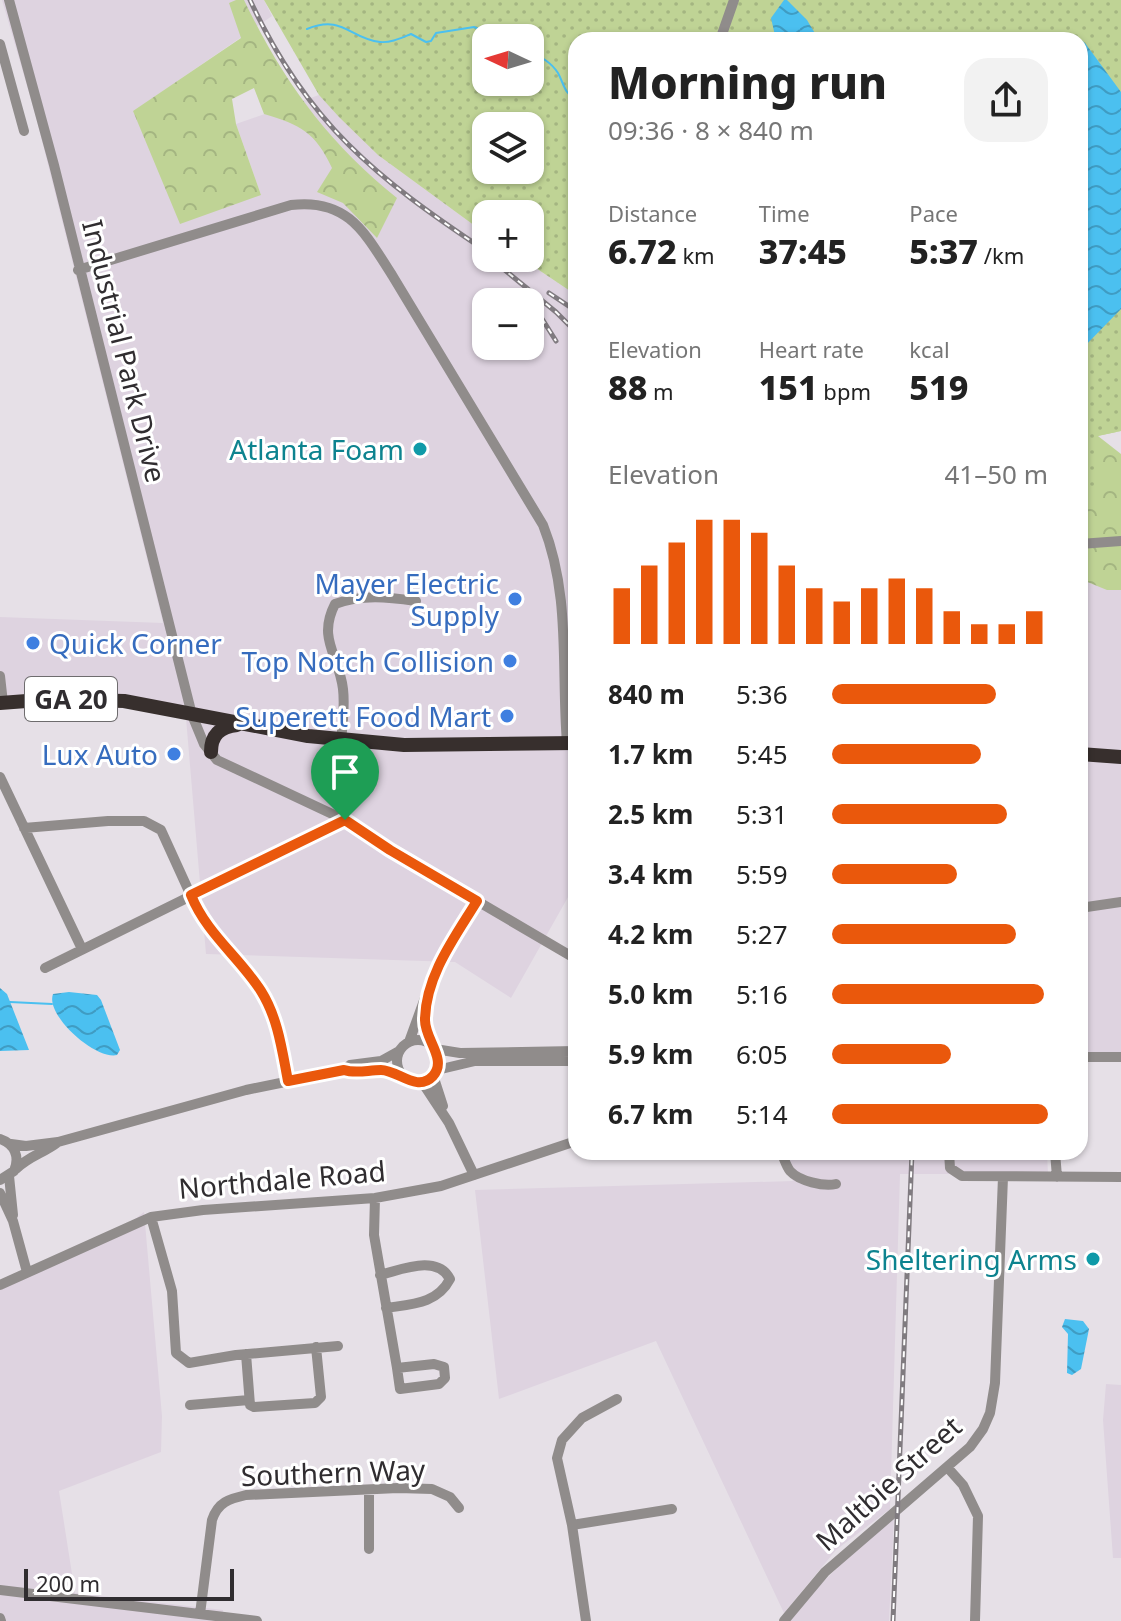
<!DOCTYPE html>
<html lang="en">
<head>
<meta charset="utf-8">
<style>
  body { margin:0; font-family:"Noto Sans",sans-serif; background:#f2f2f2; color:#222; height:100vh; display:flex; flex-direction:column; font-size:30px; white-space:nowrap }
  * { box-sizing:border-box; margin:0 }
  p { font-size:26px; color:#767676 }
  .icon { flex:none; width:44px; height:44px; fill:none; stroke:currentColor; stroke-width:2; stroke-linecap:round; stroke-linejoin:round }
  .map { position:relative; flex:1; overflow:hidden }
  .sheet { position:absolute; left:568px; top:32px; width:520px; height:1128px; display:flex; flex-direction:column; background:#fff; border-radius:24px; box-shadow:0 2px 6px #0004 }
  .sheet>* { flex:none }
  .needle { width:52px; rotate:274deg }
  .fabs { position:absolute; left:472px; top:24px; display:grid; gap:16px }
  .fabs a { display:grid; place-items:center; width:72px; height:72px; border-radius:16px; background:#fff; box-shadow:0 2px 6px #0004; font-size:40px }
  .scale { position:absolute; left:24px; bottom:20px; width:210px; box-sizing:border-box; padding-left:8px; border:4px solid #302d30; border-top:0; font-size:22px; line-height:28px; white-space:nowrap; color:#302d30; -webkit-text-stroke:6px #fff; paint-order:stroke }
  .pin { position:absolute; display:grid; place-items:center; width:68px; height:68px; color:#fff; margin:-82px -34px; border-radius:50% 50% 50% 0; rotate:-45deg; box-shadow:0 0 8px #0007 }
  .pin .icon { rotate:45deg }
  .round { display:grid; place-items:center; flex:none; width:84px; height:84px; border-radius:24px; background:#f2f2f2 }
  .head { display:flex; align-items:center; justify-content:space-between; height:136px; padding:0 40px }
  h1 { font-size:44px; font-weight:800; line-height:60px }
  .figures { display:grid; grid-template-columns:repeat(3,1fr); gap:12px; height:136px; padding:8px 40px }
  .figures div { display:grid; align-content:center }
  .figures b { font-size:34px; font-weight:800 }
  .figures small { font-size:22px; font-weight:400 }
  .figures p { font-size:22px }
  .chart { height:224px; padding:16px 40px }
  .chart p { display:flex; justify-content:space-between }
  .chart svg { width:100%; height:144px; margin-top:8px; stroke:#ea580c; stroke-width:6 }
  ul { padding:0 40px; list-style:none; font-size:26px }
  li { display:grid; grid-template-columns:128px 96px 1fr; align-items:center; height:60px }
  li i { height:20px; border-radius:10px; background:#ea580c }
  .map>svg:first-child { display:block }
  .built { fill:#ded3e0; fill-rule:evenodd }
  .forest { fill:url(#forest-crowns) }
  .park { fill:url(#park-dots); fill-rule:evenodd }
  .water { fill:url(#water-waves) }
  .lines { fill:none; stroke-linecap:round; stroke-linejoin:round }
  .stream { stroke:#4bc0f0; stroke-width:2 }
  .minor { stroke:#908c8b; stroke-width:10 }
  .highway { stroke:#372f2d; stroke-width:14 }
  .rail-casing { stroke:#807b80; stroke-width:5 }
  .rail { stroke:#fff; stroke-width:2; stroke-dasharray:6; stroke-linecap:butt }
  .route-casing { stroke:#fff; stroke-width:16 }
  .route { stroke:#ea580c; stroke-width:10 }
  .culture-dot { fill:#0f9aa8; stroke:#fff; stroke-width:3 }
  .shop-dot { fill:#3f7fe0; stroke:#fff; stroke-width:3 }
  .labels { text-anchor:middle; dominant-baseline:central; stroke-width:6; stroke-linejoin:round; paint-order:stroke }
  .shield { fill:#fff; stroke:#6e6c6e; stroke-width:2 }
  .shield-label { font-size:26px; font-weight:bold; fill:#302d30 }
  .street-label { font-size:28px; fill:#302d30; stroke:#fff }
  .culture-label { font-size:28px; fill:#0d838f; stroke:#fff; text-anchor:end }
  .shop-label { font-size:28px; fill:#366cbe; stroke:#fff; text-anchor:end }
</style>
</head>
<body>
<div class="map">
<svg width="1121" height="1621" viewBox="0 0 1121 1621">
  <defs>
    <pattern id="forest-crowns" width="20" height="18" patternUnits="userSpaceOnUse" patternTransform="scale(2)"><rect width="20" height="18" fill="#bfd395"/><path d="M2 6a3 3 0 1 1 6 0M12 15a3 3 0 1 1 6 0" fill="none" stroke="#a4b581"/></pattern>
    <pattern id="park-dots" width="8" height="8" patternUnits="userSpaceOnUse" patternTransform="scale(2)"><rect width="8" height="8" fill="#bfd395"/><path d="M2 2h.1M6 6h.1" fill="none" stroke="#a4b581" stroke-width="1.8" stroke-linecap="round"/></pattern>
    <pattern id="water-waves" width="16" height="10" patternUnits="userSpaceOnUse" patternTransform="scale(2)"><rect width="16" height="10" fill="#4bc0f0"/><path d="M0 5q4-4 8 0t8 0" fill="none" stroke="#3f9cc3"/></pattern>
  </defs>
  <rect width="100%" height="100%" fill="#e6e0e7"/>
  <path class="built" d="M2,0H264L272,16L134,111L261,195L236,124L319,95L378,155L486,234V258H521L576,295V883L511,998L455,962L206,954L186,718L101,696L0,700V617L163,623L36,117ZM486,302H530V346H486Z
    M1080,556L1121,560V1054L1080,1056Z
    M781,1152H1047L1048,1174H900L890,1509L836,1550L784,1613L656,1341L499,1399L475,1190L793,1181Z
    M144,1212L162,1416L161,1452L59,1491L75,1593L223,1610V1621H0V1280L105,1242Z
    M1106,1384L1121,1385V1558H1113L1103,1420Z
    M894,1518L889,1621H789L809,1596L840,1565Z"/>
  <path class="forest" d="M236,0H244C283,81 327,142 397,198L377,238L343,203L317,192L332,168C315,132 301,125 264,114L254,88L232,99L236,124L261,195L180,224L133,111L241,38L229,3Z
    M1121,431L1098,436L1121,454V590H1107L1080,579V435Z"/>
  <path class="park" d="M264,0H1121V431L1097,436L1098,488L1080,493V40H576V295L521,258H530V214H486V234L378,155L339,117L319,95ZM486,38H530V82H486ZM486,126H530V170H486Z"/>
  <path class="water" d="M784,0H787L807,20L819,40H776L771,18Z
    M1066,33L1075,35L1085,43L1121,92V309L1080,351V40H1047Z
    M0,988L7,994L29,1050L0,1051Z
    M69,992L97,995L101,1000L120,1050L117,1055C95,1060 45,1015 53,994Z
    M1065,1319L1083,1321L1089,1329L1081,1369L1072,1375L1067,1373L1068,1334L1062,1327Z"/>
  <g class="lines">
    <path class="stream" d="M307,29C343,14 350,39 380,42C391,43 401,38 411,34L426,42L431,41L436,33L474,27L499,38
      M530,52C541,57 551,62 558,73C564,84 564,93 576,100
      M10,1002L52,1004"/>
    <path class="minor" d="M9,0L54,165L192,715L204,744L217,760L345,820L390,850L576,959
      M720,40L734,0
      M0,44L24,131
      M78,270L291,205C348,198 365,233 392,275L543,525C571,595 561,669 567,743
      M1080,544L1121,541
      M0,676L3,703
      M341,740C343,723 345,706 343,689C339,655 317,639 335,604C362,594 388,597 416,601
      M0,777L82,949
      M24,828L108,821H144L161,830L197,909L263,994L277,1026L288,1081
      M1080,908L1121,902
      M45,968L345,820
      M425,1006L426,1033L430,1044
      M397 1061a21 21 0 1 1 42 0a21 21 0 1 1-42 0Z
      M409,1042L434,973L477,901
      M435,1049L460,1053L576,1051
      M1080,1057H1121
      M344,1070L350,1065L381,1061L399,1051
      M437,1070L475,1061H576
      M433,1075L443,1106
      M422,1082L449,1123L474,1175
      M0,1139C15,1144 20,1157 14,1171L0,1180
      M11,1144L26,1146L58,1142L246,1090L344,1070C364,1076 383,1067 403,1076
      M781,1152C784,1158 786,1166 790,1171C799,1181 824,1187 836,1184
      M949,1152L950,1168L962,1176L1121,1177
      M1055,1152L1057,1177
      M16,1169C29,1156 44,1153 58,1142
      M9,1176L13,1215
      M0,1193L13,1221L27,1272
      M375,1198L374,1235L397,1368
      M151,1217L172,1291L176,1353L189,1363L236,1355L338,1346
      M380,1275C401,1270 437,1254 450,1279C437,1304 412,1304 386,1308
      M0,1285L151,1217L203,1210L375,1198L441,1186L576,1141
      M246,1354L250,1405L254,1407L315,1403L321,1397L316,1347
      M434,1364L444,1367L445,1378L439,1384L400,1389L397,1368Z
      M190,1405L249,1400
      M947,1467L963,1485L978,1516L975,1621
      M369,1490V1549
      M572,1525L672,1509
      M0,1590L257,1621
      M200,1614L212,1520C218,1502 229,1499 246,1495L398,1488L432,1489L450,1497L459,1508
      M0,1618L1,1621
      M586,1621L572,1525L557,1458L562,1440L582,1418L617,1399
      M784,1621L825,1572L970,1447L983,1429L990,1413L995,1383L1003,1177"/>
    <path class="highway" d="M0,703L53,699L124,701L308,736L404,745L576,743
      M211,752C211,735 220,727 237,725
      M1080,754L1121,757"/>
    <g class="rail-casing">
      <path id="rail" d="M250,0C307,123 376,178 486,251
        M490,258L556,312L576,332
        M549,293L576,311
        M529,298L556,341
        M893,1621L912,1152"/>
    </g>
    <use href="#rail" class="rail"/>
  </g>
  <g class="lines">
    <g class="route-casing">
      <path id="route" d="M345,820L390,850L477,901C455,937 426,975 425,1019C424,1039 448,1059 433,1076C417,1093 398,1070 381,1070C368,1070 356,1074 344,1070L288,1081C282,1050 278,1018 261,991C240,958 206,933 191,895Z"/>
    </g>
    <use href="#route" class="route"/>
  </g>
  <g class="culture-dot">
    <circle cx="420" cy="449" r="8"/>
    <circle cx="1093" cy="1259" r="8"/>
  </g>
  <g class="shop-dot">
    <circle cx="515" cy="599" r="8"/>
    <circle cx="33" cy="643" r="8"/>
    <circle cx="510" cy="661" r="8"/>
    <circle cx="507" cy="716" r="8"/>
    <circle cx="174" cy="754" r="8"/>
  </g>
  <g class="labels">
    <rect class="shield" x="25" y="677" width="92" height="44" rx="6"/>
    <g class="shield-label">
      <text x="71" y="699">GA 20</text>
    </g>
    <g class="street-label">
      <text transform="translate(125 351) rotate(76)">Industrial Park Drive</text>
      <text transform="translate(282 1179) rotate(-5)">Northdale Road</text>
      <text transform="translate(333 1472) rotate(-2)">Southern Way</text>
      <text transform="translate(888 1483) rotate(-42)">Maltbie Street</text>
    </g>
    <g class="culture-label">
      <text x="404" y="449">Atlanta Foam</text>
      <text x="1077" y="1259">Sheltering Arms</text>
    </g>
    <g class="shop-label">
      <text x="499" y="583">Mayer Electric<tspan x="499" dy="32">Supply</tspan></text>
      <text x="49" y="643" text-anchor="start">Quick Corner</text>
      <text x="494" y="661">Top Notch Collision</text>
      <text x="491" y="716">Superett Food Mart</text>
      <text x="158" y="754">Lux Auto</text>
    </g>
  </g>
</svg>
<div class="fabs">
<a><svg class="needle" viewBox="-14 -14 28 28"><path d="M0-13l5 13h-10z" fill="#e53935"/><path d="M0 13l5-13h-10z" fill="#767676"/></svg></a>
<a><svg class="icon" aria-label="layers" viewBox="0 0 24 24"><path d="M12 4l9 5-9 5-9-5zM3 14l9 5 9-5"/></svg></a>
<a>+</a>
<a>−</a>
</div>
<div class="scale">200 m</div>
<div class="pin" style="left:345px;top:820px;background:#1e9e55"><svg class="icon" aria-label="arrive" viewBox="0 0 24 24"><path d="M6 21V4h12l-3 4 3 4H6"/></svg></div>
<section class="sheet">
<div class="head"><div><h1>Morning run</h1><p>09:36 · 8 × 840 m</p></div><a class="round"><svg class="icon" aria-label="share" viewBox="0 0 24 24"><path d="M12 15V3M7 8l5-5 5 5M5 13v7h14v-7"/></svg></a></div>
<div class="figures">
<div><p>Distance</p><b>6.72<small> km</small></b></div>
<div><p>Time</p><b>37:45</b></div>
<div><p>Pace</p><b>5:37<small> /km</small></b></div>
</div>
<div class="figures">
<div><p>Elevation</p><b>88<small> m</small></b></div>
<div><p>Heart rate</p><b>151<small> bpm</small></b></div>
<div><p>kcal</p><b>519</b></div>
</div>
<div class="chart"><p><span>Elevation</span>41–50 m</p>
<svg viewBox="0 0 160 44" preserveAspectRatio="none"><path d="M5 44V27M15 44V20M25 44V13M35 44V6M45 44V6M55 44V10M65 44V20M75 44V27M85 44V31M95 44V27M105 44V24M115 44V27M125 44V34M135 44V38M145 44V38M155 44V34"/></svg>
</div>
<ul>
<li><b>840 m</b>5:36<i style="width:76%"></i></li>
<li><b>1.7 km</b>5:45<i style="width:69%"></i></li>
<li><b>2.5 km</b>5:31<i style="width:81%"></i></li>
<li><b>3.4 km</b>5:59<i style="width:58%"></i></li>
<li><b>4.2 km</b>5:27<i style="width:85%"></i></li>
<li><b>5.0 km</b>5:16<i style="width:98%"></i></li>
<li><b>5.9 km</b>6:05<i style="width:55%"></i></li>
<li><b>6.7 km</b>5:14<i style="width:100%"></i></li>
</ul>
</section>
</div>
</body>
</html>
